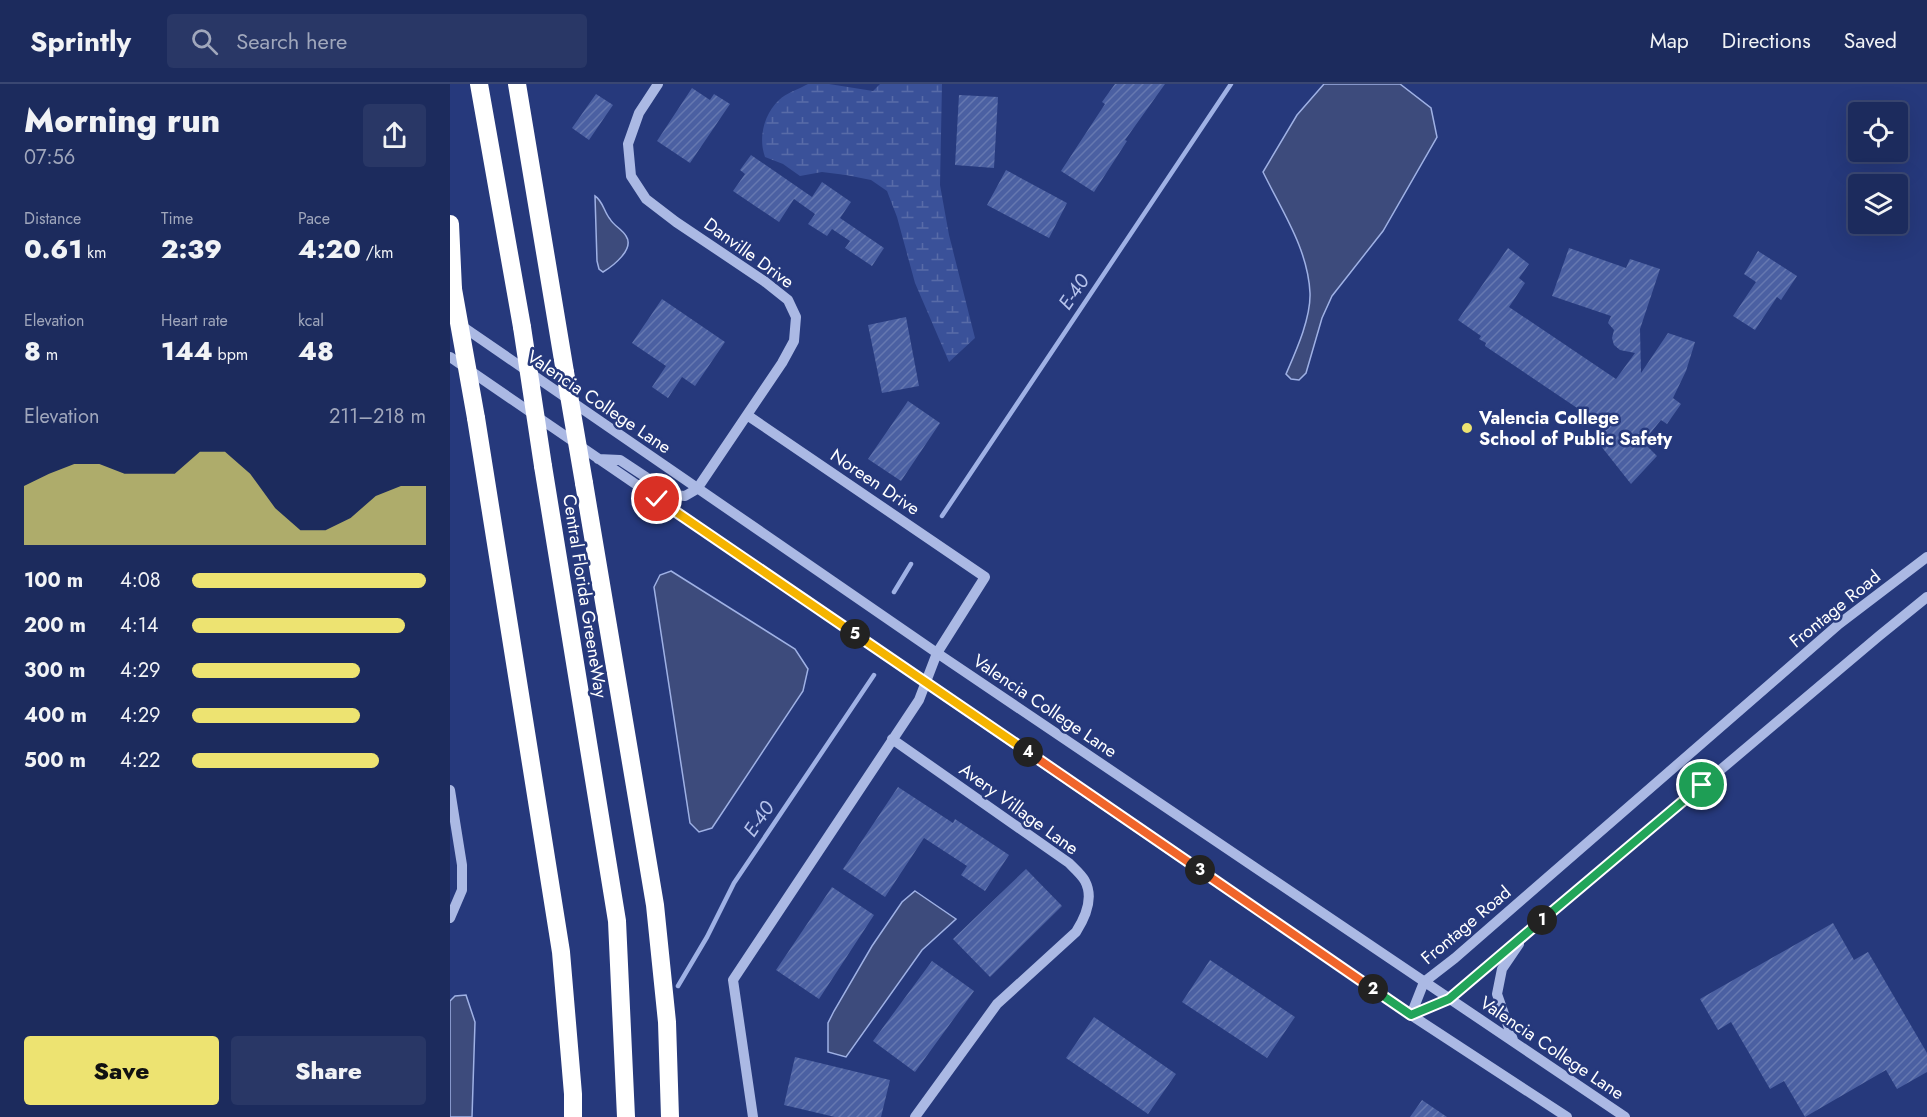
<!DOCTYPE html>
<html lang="en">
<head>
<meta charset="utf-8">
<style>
  body { margin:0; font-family:Jost,sans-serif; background:#293766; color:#f1f3f6; height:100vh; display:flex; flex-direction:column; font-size:22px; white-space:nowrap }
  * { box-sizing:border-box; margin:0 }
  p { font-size:20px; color:#a0a7bc }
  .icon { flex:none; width:33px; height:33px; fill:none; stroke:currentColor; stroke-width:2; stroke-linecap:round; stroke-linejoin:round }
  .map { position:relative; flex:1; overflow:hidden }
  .panel { display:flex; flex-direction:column; background:#1c2b5d; width:450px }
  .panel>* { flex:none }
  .fabs { position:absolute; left:1398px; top:18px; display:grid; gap:12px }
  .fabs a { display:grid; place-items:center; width:60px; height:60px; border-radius:6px; background:#1c2b5d; box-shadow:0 6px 24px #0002,0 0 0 2px #3a4772; font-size:30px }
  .pin { position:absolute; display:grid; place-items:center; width:51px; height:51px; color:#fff; margin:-26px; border:3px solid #fff; border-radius:50%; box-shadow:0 2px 6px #0007 }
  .km { position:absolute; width:30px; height:30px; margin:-15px; border-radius:50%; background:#222; color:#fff; font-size:16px; line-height:30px; text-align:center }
  .round { display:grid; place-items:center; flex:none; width:63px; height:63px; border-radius:6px; background:#293766 }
  .summary { display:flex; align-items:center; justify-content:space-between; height:102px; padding:0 24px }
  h1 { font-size:33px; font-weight:800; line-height:45px }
  .figures { display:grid; grid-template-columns:repeat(3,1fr); gap:9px; height:102px; padding:6px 24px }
  .figures div { display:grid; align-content:center }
  .figures b { font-size:26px; font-weight:800 }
  .figures small { font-size:16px; font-weight:400 }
  .figures p { font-size:16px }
  .chart { height:168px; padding:12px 24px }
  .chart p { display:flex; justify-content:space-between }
  .chart svg { width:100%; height:108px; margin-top:6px; fill:#ede371; opacity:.7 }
  .cta { display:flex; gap:12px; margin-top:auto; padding:12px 24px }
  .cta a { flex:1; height:69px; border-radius:6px; background:#ede371; color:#111; font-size:24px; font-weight:800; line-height:69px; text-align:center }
  .cta a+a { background:#293766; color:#f1f3f6 }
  ul { padding:0 24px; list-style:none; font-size:20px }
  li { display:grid; grid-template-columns:96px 72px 1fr; align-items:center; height:45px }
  li i { height:15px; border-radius:8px; background:#ede371 }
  header { display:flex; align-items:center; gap:36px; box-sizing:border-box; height:84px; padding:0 30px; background:#1c2b5d; border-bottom:2px solid #3a4772 }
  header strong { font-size:28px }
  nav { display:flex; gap:33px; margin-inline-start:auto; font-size:21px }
  .search { width:420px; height:54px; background:#293766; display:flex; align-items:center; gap:15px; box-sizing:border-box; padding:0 21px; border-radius:6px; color:#a0a7bc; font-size:22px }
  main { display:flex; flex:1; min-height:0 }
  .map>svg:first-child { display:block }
  .wetland { fill:url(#wetland-marsh) }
  .water { fill:#3d4b7c; stroke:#9fb1e5; stroke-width:1.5 }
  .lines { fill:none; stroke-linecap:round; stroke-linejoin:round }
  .stream { stroke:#9fb1e5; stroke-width:4.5 }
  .building { fill:url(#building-hatch) }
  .minor { stroke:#abb9e4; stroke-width:10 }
  .highway { stroke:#fff; stroke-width:18 }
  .highway-bridge { stroke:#fff; stroke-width:18 }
  .split-1-casing { stroke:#fff; stroke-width:12 }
  .split-2-casing { stroke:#fff; stroke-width:12 }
  .split-3-casing { stroke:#fff; stroke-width:12 }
  .split-4-casing { stroke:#fff; stroke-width:12 }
  .split-5-casing { stroke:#fff; stroke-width:12 }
  .split-6-casing { stroke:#fff; stroke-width:12 }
  .split-1 { stroke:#22a559; stroke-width:8 }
  .split-2 { stroke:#22a559; stroke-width:8 }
  .split-3 { stroke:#f0652b; stroke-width:8 }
  .split-4 { stroke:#f0652b; stroke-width:8 }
  .split-5 { stroke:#f5b400; stroke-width:8 }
  .split-6 { stroke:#f5b400; stroke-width:8 }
  .poi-dot { fill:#ede371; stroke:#26397c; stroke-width:2 }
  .labels { text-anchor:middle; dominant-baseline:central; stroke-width:5; stroke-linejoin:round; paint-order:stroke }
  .street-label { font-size:18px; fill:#fff; stroke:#26397c }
  .poi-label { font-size:18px; font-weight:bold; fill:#fff; stroke:#26397c; text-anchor:start }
  .water-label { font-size:20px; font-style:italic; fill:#b6c3ec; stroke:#26397c }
</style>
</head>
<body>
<header>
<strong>Sprintly</strong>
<div class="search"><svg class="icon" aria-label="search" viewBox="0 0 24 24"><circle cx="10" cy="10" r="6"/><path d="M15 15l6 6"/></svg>Search here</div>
<nav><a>Map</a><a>Directions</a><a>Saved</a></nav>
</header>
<main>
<section class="panel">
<div class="summary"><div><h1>Morning run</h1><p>07:56</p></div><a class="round"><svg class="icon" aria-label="share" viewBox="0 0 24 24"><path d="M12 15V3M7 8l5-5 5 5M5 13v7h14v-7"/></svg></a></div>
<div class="figures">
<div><p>Distance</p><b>0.61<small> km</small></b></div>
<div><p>Time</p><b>2:39</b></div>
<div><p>Pace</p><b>4:20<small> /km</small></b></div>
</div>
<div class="figures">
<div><p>Elevation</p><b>8<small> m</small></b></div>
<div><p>Heart rate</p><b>144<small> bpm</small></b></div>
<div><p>kcal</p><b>48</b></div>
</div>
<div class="chart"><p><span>Elevation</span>211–218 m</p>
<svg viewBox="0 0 160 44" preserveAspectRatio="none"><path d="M0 44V20L10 15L20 11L30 11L40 15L50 15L60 15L70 6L80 6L90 15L100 29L110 38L120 38L130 33L140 24L150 20L160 20V44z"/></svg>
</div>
<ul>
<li><b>100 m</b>4:08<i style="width:100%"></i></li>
<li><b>200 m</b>4:14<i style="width:91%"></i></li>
<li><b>300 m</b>4:29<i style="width:72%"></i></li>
<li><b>400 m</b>4:29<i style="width:72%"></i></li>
<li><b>500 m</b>4:22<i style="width:80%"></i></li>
</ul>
<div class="cta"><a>Save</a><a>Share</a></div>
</section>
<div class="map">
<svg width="1477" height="1033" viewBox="0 0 1477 1033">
  <defs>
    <pattern id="wetland-marsh" width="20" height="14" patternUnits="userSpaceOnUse" patternTransform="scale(1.5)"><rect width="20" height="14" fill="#3a5199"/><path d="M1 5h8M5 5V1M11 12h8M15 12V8" fill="none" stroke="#586ba8"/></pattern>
    <pattern id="building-hatch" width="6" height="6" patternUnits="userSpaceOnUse" patternTransform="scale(1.5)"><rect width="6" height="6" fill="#4b60a2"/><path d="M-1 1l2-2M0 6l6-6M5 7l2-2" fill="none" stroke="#6678b0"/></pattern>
  </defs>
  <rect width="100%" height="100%" fill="#26397c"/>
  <path class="wetland" d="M358,0H379L423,7L430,0H492L490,101L499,151L525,254L499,278L465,199L447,133L437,107L421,96L396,91L372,88L350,92L333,80L315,73C308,54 314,30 329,16C336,9 349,5 358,0Z"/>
  <path class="water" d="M874,0H950L981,24L987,53L933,147L882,212L872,234L856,289L849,296L841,295L836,290C846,267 861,234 860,209C858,165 832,127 813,88L847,31Z
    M145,112C153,117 154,128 160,135C164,142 172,145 176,152C185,165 163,182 153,188L149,185L147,177Z
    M221,487L345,565L358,585L353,607L262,744L249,748L240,739L204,503L210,491Z
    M465,807L506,835L472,866L396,973L378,968V939L384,927L422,862L452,818Z
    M16,911L25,938L22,1033H0V917L5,912Z"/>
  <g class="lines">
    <path class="stream" d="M492,432L781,0
      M444,508L461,480
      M228,902L257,853L284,799L424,591"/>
  </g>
  <path class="building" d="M665,0H715L675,56L677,57L644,108L611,87L655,20L652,18Z
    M242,4L260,16L264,10L280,20L240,79L207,57Z
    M146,10L163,21L139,56L122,44Z
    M509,11L548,13L544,84L505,81Z
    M301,71L362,113L372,98L401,118L390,134L434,164L422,182L395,164L400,157L382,145L377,152L358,140L365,130L344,115L329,138L283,107L295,90L290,86Z
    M556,86L617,119L599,154L537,121Z
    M1058,164L1079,180L1069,194L1075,199L1059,223L1166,295L1185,269L1170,266L1164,261L1162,254L1164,246L1158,239L1161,232L1102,212L1119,164L1176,184L1180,175L1210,185L1190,245L1191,289L1218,249L1245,258L1236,287L1223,314L1231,320L1217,340L1211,336L1193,358L1207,372L1181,400L1147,357L1155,349L1142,334L1035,262L1036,259L1029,255L1031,252L1008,236Z
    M1308,167L1347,192L1331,216L1327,213L1305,246L1283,232L1306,198L1294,190Z
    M212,215L275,258L245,302L232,293L218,314L202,303L216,282L182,259Z
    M456,233L469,302L432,309L418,241Z
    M458,317L490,339L451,397L418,375Z
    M448,703L503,739L505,735L559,771L535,807L511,791L517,782L474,754L435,813L393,785Z
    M576,785L612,822L540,893L503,855Z
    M382,803L424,831L369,915L326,886Z
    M1383,839L1404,876L1418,868L1477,969V988L1447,1005L1436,986L1355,1033L1334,997L1320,1005L1281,938L1268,946L1250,915Z
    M760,876L845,933L817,974L732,918Z
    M482,877L524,907L465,988L423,957Z
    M644,933L726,990L698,1030L616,974Z
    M345,973L440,996L431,1033H385L334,1021Z
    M972,1016L997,1033H960Z"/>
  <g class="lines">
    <path class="minor" d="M9,240L487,569L1175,1033
      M0,273L961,931L1117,1033
      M297,331L535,493L487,569L469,616L283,896L303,1033
      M148,375L170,376L223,411L235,412L247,405L332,279L344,257L346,233L338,216L314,197L226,138L196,115L181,92L178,60L189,29L208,0
      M442,655L619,779C624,784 632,791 635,797C644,814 635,834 626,848L547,920L465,1033
      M0,706L12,781V806L0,834
      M961,931L974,898L1005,874L1389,540L1477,473
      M961,931L999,915L1429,552L1477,513
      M1063,956L1047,910L1052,885L1069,860"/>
    <path class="highway" d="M29,0L72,243
      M67,0L115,288
      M0,140L3,205
      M26,334L111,868L123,1010V1033
      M93,382L167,837L176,1033
      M134,399L205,821L217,938L220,1033"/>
    <path class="highway-bridge" d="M3,205L26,334
      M72,243L93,382
      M115,288L134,399"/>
  </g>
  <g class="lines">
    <g class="split-1-casing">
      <path id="split-1" d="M1092,836L1252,701"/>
    </g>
    <g class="split-2-casing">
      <path id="split-2" d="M923,905L961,931L999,915L1092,836"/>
    </g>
    <g class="split-3-casing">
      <path id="split-3" d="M750,786L923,905"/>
    </g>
    <g class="split-4-casing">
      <path id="split-4" d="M578,668L750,786"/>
    </g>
    <g class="split-5-casing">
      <path id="split-5" d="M405,550L578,668"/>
    </g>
    <g class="split-6-casing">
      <path id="split-6" d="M207,415L405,550"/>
    </g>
    <use href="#split-1" class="split-1"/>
    <use href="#split-2" class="split-2"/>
    <use href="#split-3" class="split-3"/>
    <use href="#split-4" class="split-4"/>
    <use href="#split-5" class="split-5"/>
    <use href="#split-6" class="split-6"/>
  </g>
  <circle class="poi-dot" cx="1017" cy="344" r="6"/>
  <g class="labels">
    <g class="street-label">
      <text transform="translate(299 169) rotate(36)">Danville Drive</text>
      <text transform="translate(149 318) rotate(34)">Valencia College Lane</text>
      <text transform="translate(425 398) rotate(34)">Noreen Drive</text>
      <text transform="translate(135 512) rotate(81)">Central Florida GreeneWay</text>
      <text transform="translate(1385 525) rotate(-39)">Frontage Road</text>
      <text transform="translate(595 622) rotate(34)">Valencia College Lane</text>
      <text transform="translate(569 725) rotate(36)">Avery Village Lane</text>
      <text transform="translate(1016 841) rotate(-40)">Frontage Road</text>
      <text transform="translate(1102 964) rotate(34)">Valencia College Lane</text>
    </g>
    <g class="poi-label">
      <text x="1029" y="334">Valencia College<tspan x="1029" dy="21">School of Public Safety</tspan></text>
    </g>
    <g class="water-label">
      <text transform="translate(624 208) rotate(-56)">E-40</text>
      <text transform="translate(309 735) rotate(-56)">E-40</text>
    </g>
  </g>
</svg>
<div class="fabs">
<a><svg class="icon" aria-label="locate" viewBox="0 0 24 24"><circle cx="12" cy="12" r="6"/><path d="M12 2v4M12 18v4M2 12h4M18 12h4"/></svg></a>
<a><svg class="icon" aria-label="layers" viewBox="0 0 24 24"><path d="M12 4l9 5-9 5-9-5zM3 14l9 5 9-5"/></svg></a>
</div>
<div class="pin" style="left:1252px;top:701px;background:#1e9e55"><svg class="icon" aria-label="arrive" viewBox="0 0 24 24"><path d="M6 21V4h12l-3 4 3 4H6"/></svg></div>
<div class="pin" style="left:207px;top:415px;background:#d93025"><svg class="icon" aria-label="check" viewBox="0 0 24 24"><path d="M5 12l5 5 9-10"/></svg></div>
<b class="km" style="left:1092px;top:836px">1</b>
<b class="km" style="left:923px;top:905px">2</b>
<b class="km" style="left:750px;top:786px">3</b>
<b class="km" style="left:578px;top:668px">4</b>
<b class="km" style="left:405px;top:550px">5</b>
</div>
</main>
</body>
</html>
